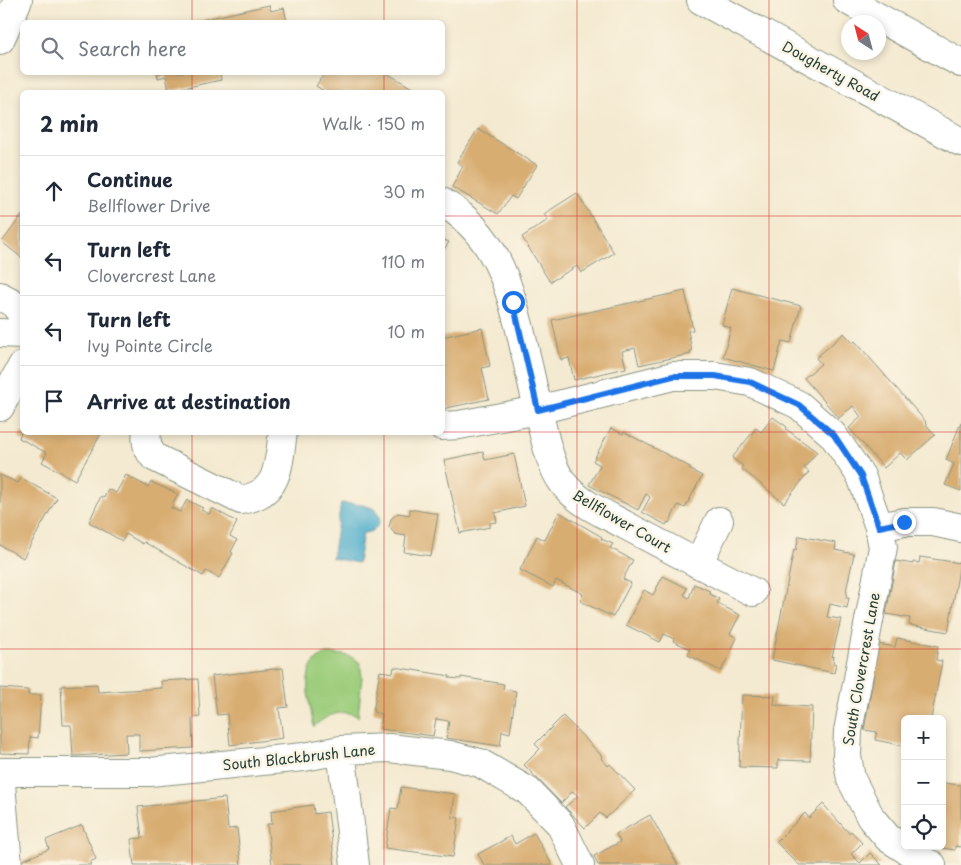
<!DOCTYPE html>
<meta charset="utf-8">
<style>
:root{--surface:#fff;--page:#f2f2f3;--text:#1f2937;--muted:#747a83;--line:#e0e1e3}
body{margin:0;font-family:"Playpen Sans",sans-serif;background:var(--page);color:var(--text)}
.controls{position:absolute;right:15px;bottom:15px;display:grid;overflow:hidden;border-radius:8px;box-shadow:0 2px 8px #0003}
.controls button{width:45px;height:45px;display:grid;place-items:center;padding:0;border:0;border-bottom:1px solid var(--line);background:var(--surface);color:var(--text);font:25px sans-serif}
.compass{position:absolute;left:841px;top:15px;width:45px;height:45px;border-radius:50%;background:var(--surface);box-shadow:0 2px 8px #0003;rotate:324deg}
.stop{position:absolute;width:15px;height:15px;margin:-11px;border:4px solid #1a73e8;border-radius:50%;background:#fff}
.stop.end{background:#1a73e8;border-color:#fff;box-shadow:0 1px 5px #0008}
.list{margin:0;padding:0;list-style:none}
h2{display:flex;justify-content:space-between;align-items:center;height:65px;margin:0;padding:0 20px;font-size:21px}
h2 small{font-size:16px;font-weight:400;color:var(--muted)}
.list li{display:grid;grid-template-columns:32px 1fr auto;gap:15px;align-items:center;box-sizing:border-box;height:70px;padding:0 20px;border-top:1px solid var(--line)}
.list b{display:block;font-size:19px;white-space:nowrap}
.list p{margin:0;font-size:16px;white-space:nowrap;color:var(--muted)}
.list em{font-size:16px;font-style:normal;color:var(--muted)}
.icon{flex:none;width:28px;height:28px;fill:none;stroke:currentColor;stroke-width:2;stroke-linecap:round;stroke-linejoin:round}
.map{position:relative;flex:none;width:961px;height:865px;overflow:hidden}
.search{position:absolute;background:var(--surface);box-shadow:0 2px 8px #0003;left:20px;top:20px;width:425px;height:55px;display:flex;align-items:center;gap:12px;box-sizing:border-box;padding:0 18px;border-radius:8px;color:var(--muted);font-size:19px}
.panel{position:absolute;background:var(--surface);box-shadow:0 2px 8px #0003;left:20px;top:90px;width:425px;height:345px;border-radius:8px}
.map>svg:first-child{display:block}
.green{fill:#9ece7d;stroke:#5e8658}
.water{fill:#4eadcc;stroke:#367580}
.building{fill:#d8ad72}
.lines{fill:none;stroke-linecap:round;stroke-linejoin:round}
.minor-casing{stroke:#8a9482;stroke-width:30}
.major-casing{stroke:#8a9482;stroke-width:30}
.minor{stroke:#fff;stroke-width:28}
.major{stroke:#fff;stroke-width:28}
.route{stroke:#1a73e8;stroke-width:6}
.grid{fill:none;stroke:#d62828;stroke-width:1;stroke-opacity:0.55}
.labels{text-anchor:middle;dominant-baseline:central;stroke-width:5;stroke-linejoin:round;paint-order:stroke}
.street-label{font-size:14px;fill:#1f3d34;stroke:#fcf5e5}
</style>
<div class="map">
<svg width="961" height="865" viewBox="0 0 961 865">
<rect width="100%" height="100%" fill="#fcf5e5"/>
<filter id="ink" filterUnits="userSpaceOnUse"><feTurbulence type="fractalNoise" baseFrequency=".02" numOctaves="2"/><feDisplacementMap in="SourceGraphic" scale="10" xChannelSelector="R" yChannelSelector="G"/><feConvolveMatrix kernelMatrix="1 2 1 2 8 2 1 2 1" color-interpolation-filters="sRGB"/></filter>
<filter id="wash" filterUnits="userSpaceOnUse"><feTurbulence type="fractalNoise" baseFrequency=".0096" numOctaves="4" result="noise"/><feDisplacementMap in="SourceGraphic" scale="20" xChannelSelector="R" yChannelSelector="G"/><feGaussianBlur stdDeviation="1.12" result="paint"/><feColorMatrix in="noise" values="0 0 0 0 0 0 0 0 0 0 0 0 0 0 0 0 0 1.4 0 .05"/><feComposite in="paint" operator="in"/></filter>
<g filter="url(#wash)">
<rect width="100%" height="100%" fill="#f4ead1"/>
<path class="green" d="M 327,654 C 339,654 351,654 360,663 L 362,677 L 358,717 C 344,707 324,716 314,727 C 310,703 297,664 327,654 Z"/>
<path class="water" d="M 341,503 C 351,504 366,504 374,509 C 387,519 376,533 363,533 L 358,563 L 332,558 Z"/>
<g id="blocks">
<path class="building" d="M 269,5 L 271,11 L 284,8 L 287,22 L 192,22 Z
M 157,72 L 220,72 L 221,80 L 169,91 L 166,76 L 158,78 Z
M 325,72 L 385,72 L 419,92 L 323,92 L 324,91 L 316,86 Z
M 478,129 L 537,165 L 516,199 L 511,196 L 498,214 L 452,187 L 463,166 L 457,162 Z
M 577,193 L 614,253 L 581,273 L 577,266 L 550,282 L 522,237 L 548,220 L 544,214 Z
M 22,215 L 22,258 L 2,242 Z
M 442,239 L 449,242 L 442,253 Z
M 732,288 L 801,306 L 791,343 L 782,341 L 774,371 L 723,357 L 731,328 L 722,325 Z
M 685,291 L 693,330 L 688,331 L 692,351 L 690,351 L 691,354 L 639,365 L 635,348 L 622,351 L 626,368 L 574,380 L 569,358 L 561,360 L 552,320 Z
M 482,328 L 490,366 L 482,368 L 489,399 L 442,409 L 442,337 Z
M 844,333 L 853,343 L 855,341 L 926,422 L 925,423 L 935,435 L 907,460 L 900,453 L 884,468 L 849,428 L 861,417 L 853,406 L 839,418 L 804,378 L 821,364 L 816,358 Z
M 773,417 L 787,427 L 786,429 L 817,452 L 804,468 L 809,472 L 784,503 L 741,468 L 743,466 L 732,458 L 756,428 L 761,432 Z
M 961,422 L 961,491 L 945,485 L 954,464 L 946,460 Z
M 611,428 L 623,434 L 624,432 L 690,467 L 689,469 L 702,476 L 685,508 L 678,505 L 669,523 L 668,522 L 666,525 L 642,512 L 650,497 L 646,494 L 638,510 L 589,485 L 600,465 L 593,461 Z
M 21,432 L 102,432 L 75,480 L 42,462 L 47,453 L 19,438 Z
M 483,452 L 485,460 L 514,454 L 525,506 L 495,513 L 497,522 L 490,523 L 490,527 L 460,533 L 444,460 Z
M 0,475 L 18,483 L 21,478 L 57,498 L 23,558 L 0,545 Z
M 126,475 L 148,487 L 151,482 L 178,494 L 171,508 L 180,512 L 187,500 L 203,508 L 201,510 L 209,514 L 212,508 L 237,522 L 230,536 L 237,540 L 231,552 L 233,553 L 219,578 L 206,571 L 203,576 L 144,542 L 143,544 L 126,534 L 122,541 L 89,522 L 101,496 L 104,498 L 108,489 L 116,493 Z
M 410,509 L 438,514 L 431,556 L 404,552 L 406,536 L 395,534 L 389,527 L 391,519 L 398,513 L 410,515 Z
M 559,512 L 602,537 L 601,539 L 613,544 L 610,548 L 633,560 L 623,579 L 631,583 L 613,617 L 580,601 L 583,594 L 556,580 L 553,587 L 520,570 L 537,536 L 545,540 Z
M 799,536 L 836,543 L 835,550 L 854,554 L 846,591 L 847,591 L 846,598 L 849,598 L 847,608 L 830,604 L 827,617 L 841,619 L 832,657 L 834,656 L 833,663 L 836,664 L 834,673 L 772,660 L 794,549 L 796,550 Z
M 920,557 L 960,563 L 948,632 L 909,625 L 910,618 L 886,614 L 896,561 L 913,564 L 913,562 L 919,563 Z
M 663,576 L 687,588 L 684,595 L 689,598 L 694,584 L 710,591 L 708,593 L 719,599 L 717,603 L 740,615 L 730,634 L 737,638 L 721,671 L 688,655 L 690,649 L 673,641 L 674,639 L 664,634 L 660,642 L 626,625 L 644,590 L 653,595 Z
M 897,638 L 938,646 L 936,660 L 942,661 L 931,719 L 905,719 L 905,746 L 875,740 L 877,732 L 864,730 L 874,674 L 873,673 L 878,644 L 895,647 Z
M 394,667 L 450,676 L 449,678 L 461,679 L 461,677 L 504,684 L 503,689 L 516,691 L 510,733 L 502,731 L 500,746 L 446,738 L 449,721 L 436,719 L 433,736 L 380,729 L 382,714 L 373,712 L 380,671 L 393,673 Z
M 283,668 L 288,707 L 279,708 L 283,738 L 230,745 L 227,714 L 217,715 L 212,676 Z
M 198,679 L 200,717 L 192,718 L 193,748 L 139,751 L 139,734 L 126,734 L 127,753 L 73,756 L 71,725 L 63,725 L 61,686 L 97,684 L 98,692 L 162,688 L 161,681 Z
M 0,688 L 28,690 L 28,695 L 41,695 L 38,738 L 30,737 L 29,754 L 0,753 Z
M 742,695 L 775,696 L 774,705 L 812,707 L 810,761 L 778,760 L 778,768 L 739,767 Z
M 563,716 L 602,756 L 601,758 L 608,766 L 610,764 L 635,790 L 606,818 L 600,813 L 585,828 L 565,807 L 578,796 L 573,791 L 561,803 L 524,765 L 540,749 L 535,744 Z
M 942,783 L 961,785 L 961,847 L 955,846 L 955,850 L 942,848 Z
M 401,787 L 455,794 L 452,817 L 459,818 L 453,857 L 385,848 L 391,808 L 398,809 Z
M 225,798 L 228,829 L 237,828 L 241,865 L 203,865 L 203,864 L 184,865 L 184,863 L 172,865 L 134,865 L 131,839 L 142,838 L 138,807 Z
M 823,804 L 849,833 L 851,831 L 862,843 L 851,854 L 860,863 L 870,853 L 882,865 L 799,865 L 776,842 L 805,813 L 809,818 Z
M 313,805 L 314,814 L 328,812 L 335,865 L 272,865 L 267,824 L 272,824 L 271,811 Z
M 650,815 L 678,865 L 598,865 L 594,856 L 620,842 L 616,834 Z
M 82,825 L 96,859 L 90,862 L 91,865 L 23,865 L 21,861 L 49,849 L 46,840 Z
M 534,833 L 552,865 L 484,865 L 478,854 L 511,836 L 515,844 Z"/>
</g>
</g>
<g filter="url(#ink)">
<use href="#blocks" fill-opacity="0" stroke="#8a9482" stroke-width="1"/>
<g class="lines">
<g class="minor-casing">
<path id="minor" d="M 0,40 L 18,0
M 442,202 C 494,233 509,282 522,338 C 529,368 535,397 542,427 C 547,447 553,474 568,489 C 583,505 607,515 625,525 C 668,548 710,570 753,592
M 0,296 L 13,303 L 22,314
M 0,333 L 22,334
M 0,407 L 22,366
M 442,426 L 459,425 L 538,410 L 673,376 L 715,376 L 750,382 L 799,405 L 833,435 L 861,476 L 879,527 L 883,547 L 848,731 L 847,756 L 851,779 L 871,818 L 888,838 L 927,863 L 932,865
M 147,432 C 145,442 148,450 154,457 L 241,500 C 280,494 278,465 283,432
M 879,527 L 904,522 L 933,522 L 961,528
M 698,564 L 719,521
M 341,750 L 355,865
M 0,772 L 150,772 L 304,757 L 341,750 L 389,748 L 450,755 L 480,763 L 528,791 L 560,824 L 580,865
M 0,772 L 8,865"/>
</g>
<g class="major-casing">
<path id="major" d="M 701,0 L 961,142
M 847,0 L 961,63"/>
</g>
<use href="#minor" class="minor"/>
<use href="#major" class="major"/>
</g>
</g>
<g class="lines" filter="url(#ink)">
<path class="route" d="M 513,302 L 538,410 L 673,376 L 715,376 L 750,382 L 799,405 L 834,435 L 861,476 L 879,527 L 904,522"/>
</g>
<path class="grid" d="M 192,0 L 192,22M 384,0 L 384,22M 577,0 L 577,865M 769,0 L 769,865M 192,72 L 192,92M 384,72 L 384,92M 0,216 L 22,216M 442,216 L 961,216M 0,432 L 22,432M 22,432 L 442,432M 192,432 L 192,865M 384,432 L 384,865M 442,432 L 961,432M 0,649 L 961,649"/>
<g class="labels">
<g class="street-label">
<text transform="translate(831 71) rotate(29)">Dougherty Road</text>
<text transform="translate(622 521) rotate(30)">Bellflower Court</text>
<text transform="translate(861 669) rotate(-80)">South Clovercrest Lane</text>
<text transform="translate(299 757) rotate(-6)">South Blackbrush Lane</text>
</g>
</g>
</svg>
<div class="controls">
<button>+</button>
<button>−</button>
<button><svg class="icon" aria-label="locate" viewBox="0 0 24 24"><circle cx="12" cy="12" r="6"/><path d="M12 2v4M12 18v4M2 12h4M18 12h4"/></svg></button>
</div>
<svg class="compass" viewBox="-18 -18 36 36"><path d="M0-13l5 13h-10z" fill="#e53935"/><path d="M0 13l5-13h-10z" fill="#747a83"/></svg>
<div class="stop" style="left:513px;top:302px"></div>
<div class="stop end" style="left:904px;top:522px"></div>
<div class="search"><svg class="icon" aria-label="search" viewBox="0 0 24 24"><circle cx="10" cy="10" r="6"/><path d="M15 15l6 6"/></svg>Search here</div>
<section class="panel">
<h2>2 min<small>Walk · 150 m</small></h2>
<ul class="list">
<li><svg class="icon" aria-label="ahead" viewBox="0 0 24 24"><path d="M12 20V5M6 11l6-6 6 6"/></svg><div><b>Continue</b><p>Bellflower Drive</p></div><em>30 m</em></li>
<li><svg class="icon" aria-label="left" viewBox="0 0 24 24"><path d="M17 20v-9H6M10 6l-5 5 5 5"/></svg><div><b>Turn left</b><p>Clovercrest Lane</p></div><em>110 m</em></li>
<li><svg class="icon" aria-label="left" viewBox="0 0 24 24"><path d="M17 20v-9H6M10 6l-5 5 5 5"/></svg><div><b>Turn left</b><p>Ivy Pointe Circle</p></div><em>10 m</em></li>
<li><svg class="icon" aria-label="arrive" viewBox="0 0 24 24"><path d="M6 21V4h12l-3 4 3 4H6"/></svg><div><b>Arrive at destination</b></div></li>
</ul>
</section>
</div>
